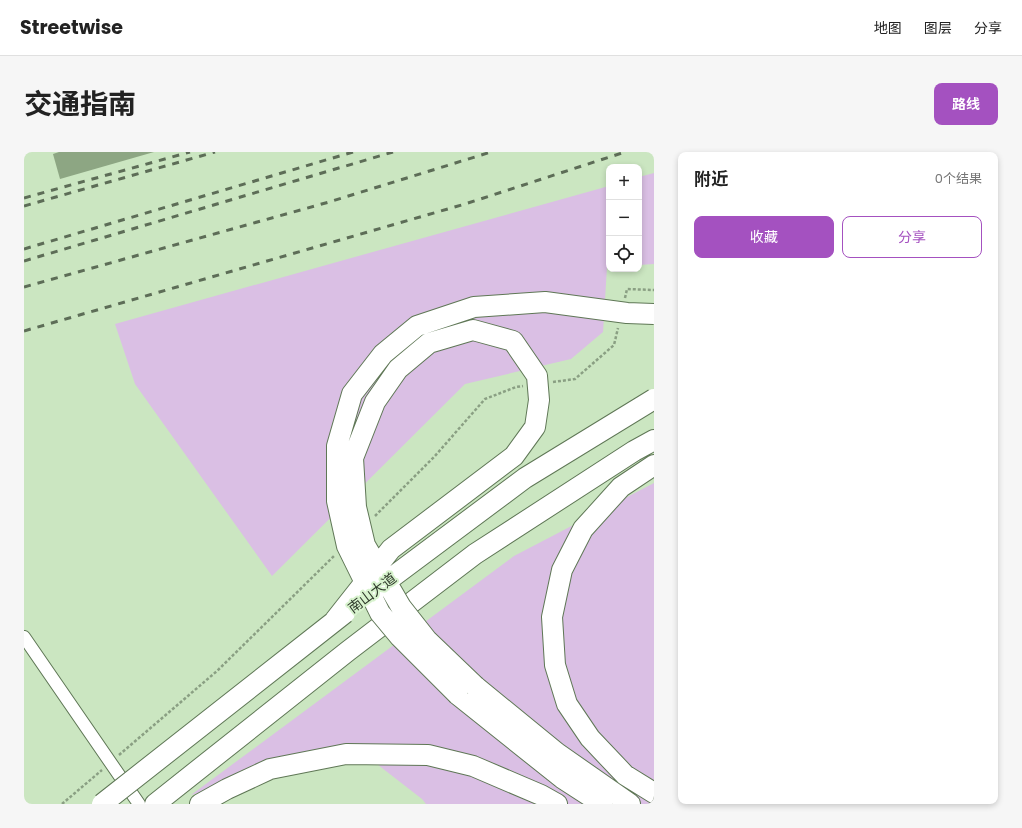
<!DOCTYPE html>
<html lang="zh">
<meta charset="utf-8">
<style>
:root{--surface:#fff;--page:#f6f6f6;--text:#222;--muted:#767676;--line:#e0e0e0;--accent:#a451c0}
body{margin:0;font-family:Poppins,"Noto Sans SC",sans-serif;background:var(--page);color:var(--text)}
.controls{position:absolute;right:12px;top:12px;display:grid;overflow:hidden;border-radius:8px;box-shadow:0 2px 6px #0003}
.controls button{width:36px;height:36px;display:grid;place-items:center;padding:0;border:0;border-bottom:1px solid var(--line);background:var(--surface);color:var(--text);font:20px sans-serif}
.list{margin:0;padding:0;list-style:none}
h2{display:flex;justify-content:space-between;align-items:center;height:52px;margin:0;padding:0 16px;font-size:17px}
h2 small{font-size:13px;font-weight:400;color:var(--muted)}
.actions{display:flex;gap:8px;padding:12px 16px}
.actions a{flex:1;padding:9px 0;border:1px solid var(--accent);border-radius:8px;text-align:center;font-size:14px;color:var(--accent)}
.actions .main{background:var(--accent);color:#fff}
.icon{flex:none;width:22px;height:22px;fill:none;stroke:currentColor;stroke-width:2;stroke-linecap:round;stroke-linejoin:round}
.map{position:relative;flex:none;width:630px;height:652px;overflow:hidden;border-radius:8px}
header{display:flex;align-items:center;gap:24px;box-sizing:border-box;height:56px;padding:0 20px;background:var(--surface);border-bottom:1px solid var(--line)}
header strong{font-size:19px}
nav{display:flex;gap:22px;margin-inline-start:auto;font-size:14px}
.intro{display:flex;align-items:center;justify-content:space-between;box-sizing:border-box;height:96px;padding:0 24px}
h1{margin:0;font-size:28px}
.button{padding:10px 18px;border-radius:8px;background:var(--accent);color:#fff;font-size:14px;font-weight:700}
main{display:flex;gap:24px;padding:0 24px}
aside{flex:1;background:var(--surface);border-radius:8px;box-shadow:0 2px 6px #0003}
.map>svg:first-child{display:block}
.green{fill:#dabfe4}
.building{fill:#8da683}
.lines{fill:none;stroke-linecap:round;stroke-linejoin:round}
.minor-casing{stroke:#5f7756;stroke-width:14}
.trunk-casing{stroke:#5f7756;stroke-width:22}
.path{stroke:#8a9f83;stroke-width:2.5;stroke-dasharray:3 2;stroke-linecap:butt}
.minor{stroke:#fff;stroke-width:12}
.trunk{stroke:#fff;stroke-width:20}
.rail{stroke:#5d6d57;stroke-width:3;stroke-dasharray:7 7;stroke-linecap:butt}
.trunk-bridge-casing{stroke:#5f7756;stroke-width:22;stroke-linecap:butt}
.trunk-bridge{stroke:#fff;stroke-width:20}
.labels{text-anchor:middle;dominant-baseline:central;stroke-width:4;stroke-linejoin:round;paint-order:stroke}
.street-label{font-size:14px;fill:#2e392a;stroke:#d8f3ce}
</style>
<header>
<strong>Streetwise</strong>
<nav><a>地图</a><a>图层</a><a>分享</a></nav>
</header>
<div class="intro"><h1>交通指南</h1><a class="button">路线</a></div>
<main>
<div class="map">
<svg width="630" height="652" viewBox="0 0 630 652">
<rect width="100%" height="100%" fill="#cbe6c1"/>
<path class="green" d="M 630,21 L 630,112 L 615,113 L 615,25 Z
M 585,34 L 585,115 L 583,115 L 579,180 L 547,207 L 441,232 L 248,424 L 111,232 L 91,172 Z
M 630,331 L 630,652 L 402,652 L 398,647 L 331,595 L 167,643 L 490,404 Z"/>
<path class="building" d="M 35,0 L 130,0 L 36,27 L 29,2 Z"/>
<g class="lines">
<g class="minor-casing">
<path id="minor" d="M 0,485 L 115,652"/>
</g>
<g class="trunk-casing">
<path id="trunk" d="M 630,313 L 597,335 L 559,377 L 538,418 L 528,465 L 531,513 L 543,552 L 566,586 L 601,623 L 630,641
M 451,534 L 533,601 L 606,652
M 434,543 L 538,626 L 578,652
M 131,652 L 324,499 L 451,402 L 610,299 L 630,288
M 176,652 L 203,637 L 246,617 L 322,602 L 404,603 L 449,614 L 517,643 L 533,652"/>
</g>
<path class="path" d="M 601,146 L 603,137 L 630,138
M 529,230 L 551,227 L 590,193 L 594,176
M 351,364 L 410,305 L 461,247 L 492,235 L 499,234
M 95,603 L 193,519 L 310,404
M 38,652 L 78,618"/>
<use href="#minor" class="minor"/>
<use href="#trunk" class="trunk"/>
<path class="rail" d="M 0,46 L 166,0
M 0,54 L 191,0
M 0,97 L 329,0
M 0,109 L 369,0
M 0,135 L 305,50 L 467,0
M 0,179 L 441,52 L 601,0"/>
<g class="trunk-bridge-casing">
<path id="trunk-bridge" d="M 351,438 L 501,326 L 630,247
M 311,468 L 367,397 L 490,304 L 511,275 L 515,248 L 513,224 L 489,189 L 449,178 L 405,191 L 374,217 L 351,250 L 329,306 L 332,355 L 341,393 L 377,455 L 403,488 L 451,534
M 434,543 L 376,485 L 356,461 L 323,394 L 313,349 L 313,294 L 328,242 L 359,202 L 393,174 L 450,155 L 521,150 L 603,161 L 630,162
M 78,652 L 321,461"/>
</g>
<use href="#trunk-bridge" class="trunk-bridge"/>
</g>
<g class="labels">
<g class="street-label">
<text transform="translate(348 441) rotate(-37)">南山大道</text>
</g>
</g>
</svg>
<div class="controls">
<button>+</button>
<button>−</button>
<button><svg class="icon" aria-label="locate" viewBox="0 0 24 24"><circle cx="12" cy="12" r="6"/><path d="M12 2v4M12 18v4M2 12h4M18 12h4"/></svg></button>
</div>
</div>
<aside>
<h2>附近<small>0个结果</small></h2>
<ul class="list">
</ul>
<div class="actions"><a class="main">收藏</a><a>分享</a></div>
</aside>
</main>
